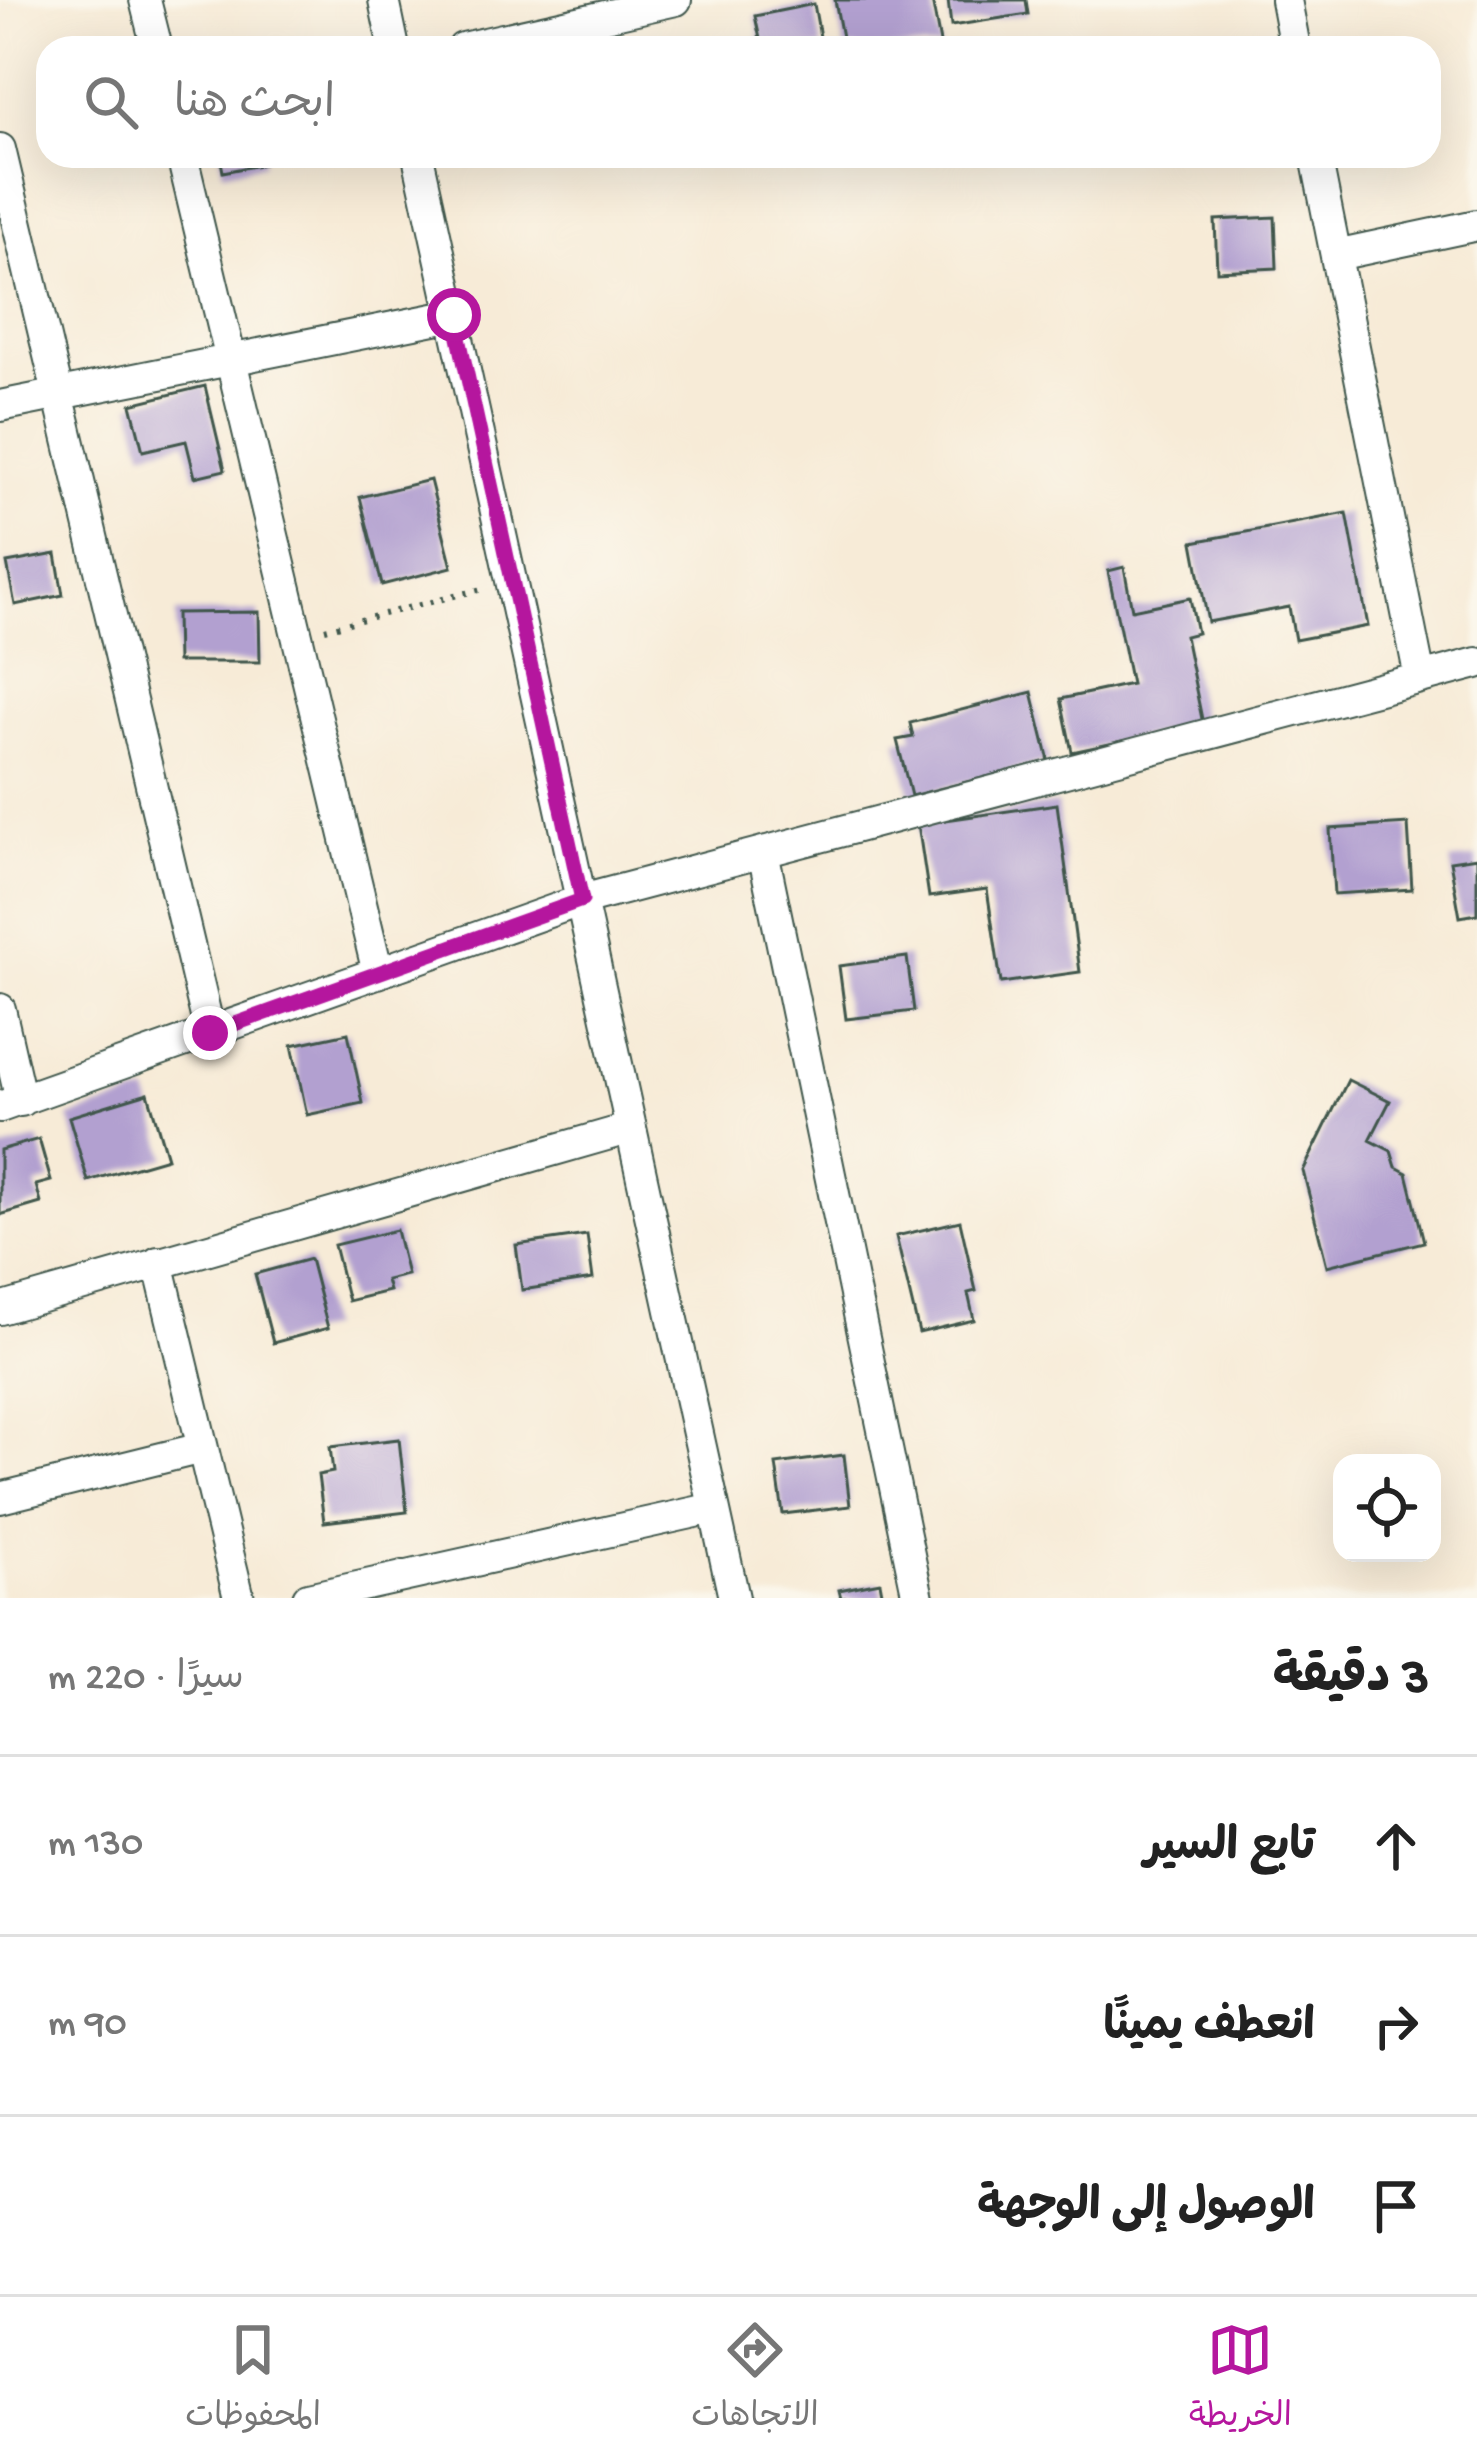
<!DOCTYPE html>
<html lang="ar">
<meta charset="utf-8">
<style>
:root{--surface:#fff;--page:#f2f2f2;--text:#222;--muted:#767676;--line:#e0e0e0;--accent:#b5179e}
body{margin:0;font-family:"Gochi Hand","Playpen Sans Arabic",sans-serif;background:var(--page);color:var(--text);direction:rtl}
.controls{position:absolute;right:36px;bottom:36px;display:grid;overflow:hidden;border-radius:24px;box-shadow:0 12px 48px #0002}
.controls button{width:108px;height:108px;display:grid;place-items:center;padding:0;border:0;border-bottom:3px solid var(--line);background:var(--surface);color:var(--text);font:60px sans-serif}
.stop{position:absolute;width:36px;height:36px;margin:-27px;border:9px solid #b5179e;border-radius:50%;background:#fff}
.stop.end{background:#b5179e;border-color:#fff;box-shadow:0 3px 12px #0008}
.list{margin:0;padding:0;list-style:none}
h2{display:flex;justify-content:space-between;align-items:center;height:156px;margin:0;padding:0 48px;font-size:51px}
h2 small{font-size:39px;font-weight:400;color:var(--muted)}
.list li{display:grid;grid-template-columns:78px 1fr auto;gap:36px;align-items:center;box-sizing:border-box;height:180px;padding:0 48px;border-top:3px solid var(--line)}
.list b{display:block;font-size:45px;white-space:nowrap}
.list em{font-size:39px;font-style:normal;color:var(--muted)}
.icon{flex:none;width:66px;height:66px;fill:none;stroke:currentColor;stroke-width:2;stroke-linecap:round;stroke-linejoin:round}
.map{position:relative;flex:none;width:1477px;height:1598px;overflow:hidden;direction:ltr}
.search{position:absolute;background:var(--surface);box-shadow:0 12px 48px #0002;left:36px;right:36px;top:36px;height:132px;display:flex;align-items:center;gap:30px;box-sizing:border-box;padding:0 42px;border-radius:36px;color:var(--muted);font-size:45px}
.sheet{height:696px;background:var(--surface)}
nav{display:flex;justify-content:space-around;align-items:center;box-sizing:border-box;height:168px;border-top:3px solid var(--line);background:var(--surface);font-size:33px;color:var(--muted)}
nav a{display:grid;justify-items:center;gap:6px}
nav .on{color:var(--accent)}
.map>svg:first-child{display:block}
.building{fill:#b2a0d0}
.lines{fill:none;stroke-linecap:round;stroke-linejoin:round}
.minor-casing{stroke:#3f574c;stroke-width:34}
.path{stroke:#3f574c;stroke-width:6;stroke-dasharray:3 9;stroke-linecap:butt}
.minor{stroke:#fff;stroke-width:30}
.route{stroke:#b5179e;stroke-width:15}
</style>
<div class="map">
<svg width="1477" height="1598" viewBox="0 0 1477 1598">
<rect width="100%" height="100%" fill="#fbf7ec"/>
<filter id="ink" filterUnits="userSpaceOnUse"><feTurbulence type="fractalNoise" baseFrequency=".00833" numOctaves="2"/><feDisplacementMap in="SourceGraphic" scale="24" xChannelSelector="R" yChannelSelector="G"/><feConvolveMatrix kernelMatrix="1 2 1 2 8 2 1 2 1" color-interpolation-filters="sRGB"/></filter>
<filter id="wash" filterUnits="userSpaceOnUse"><feTurbulence type="fractalNoise" baseFrequency=".004" numOctaves="4" result="noise"/><feDisplacementMap in="SourceGraphic" scale="48" xChannelSelector="R" yChannelSelector="G"/><feGaussianBlur stdDeviation="2.7" result="paint"/><feColorMatrix in="noise" values="0 0 0 0 0 0 0 0 0 0 0 0 0 0 0 0 0 1.4 0 .05"/><feComposite in="paint" operator="in"/></filter>
<g filter="url(#wash)">
<rect width="100%" height="100%" fill="#f7ebd7"/>
<g id="blocks">
<path class="building" d="M 835,0 L 932,0 L 941,48 L 844,48 Z
M 948,0 L 1026,0 L 1028,14 L 951,26 Z
M 814,4 L 822,48 L 753,48 L 751,40 L 760,39 L 755,16 Z
M 220,156 L 262,156 L 264,164 L 223,172 Z
M 1275,217 L 1277,268 L 1217,271 L 1215,220 Z
M 205,386 L 225,470 L 195,477 L 186,441 L 143,451 L 131,404 Z
M 430,480 L 452,567 L 382,585 L 360,497 Z
M 1347,513 L 1368,626 L 1295,640 L 1289,607 L 1208,622 L 1193,542 Z
M 56,554 L 63,595 L 15,605 L 7,563 Z
M 1124,567 L 1132,610 L 1190,598 L 1197,633 L 1185,636 L 1203,724 L 1072,752 L 1061,699 L 1131,684 L 1108,571 Z
M 259,612 L 260,662 L 177,662 L 176,613 Z
M 1032,692 L 1049,761 L 911,796 L 897,740 L 913,737 L 910,723 Z
M 1057,804 L 1080,972 L 1001,983 L 987,889 L 929,897 L 918,824 Z
M 1408,824 L 1412,889 L 1334,894 L 1330,829 Z
M 1477,857 L 1477,914 L 1460,917 L 1450,861 Z
M 907,957 L 914,1011 L 846,1019 L 839,966 Z
M 348,1033 L 363,1103 L 307,1115 L 292,1045 Z
M 1348,1080 L 1390,1101 L 1370,1140 L 1391,1151 L 1396,1167 L 1407,1173 L 1424,1242 L 1327,1266 L 1303,1171 Z
M 148,1093 L 167,1158 L 88,1181 L 69,1117 Z
M 39,1139 L 51,1181 L 36,1185 L 41,1203 L 0,1215 L 0,1150 Z
M 960,1221 L 976,1291 L 968,1293 L 974,1320 L 919,1333 L 896,1236 Z
M 396,1230 L 407,1275 L 386,1280 L 389,1291 L 348,1301 L 334,1245 Z
M 587,1235 L 593,1279 L 522,1290 L 516,1245 Z
M 310,1259 L 328,1328 L 273,1343 L 255,1274 Z
M 399,1439 L 407,1512 L 324,1522 L 318,1475 L 333,1472 L 330,1447 Z
M 844,1455 L 850,1506 L 783,1514 L 776,1464 Z
M 880,1582 L 883,1598 L 841,1598 L 839,1590 Z"/>
</g>
</g>
<g filter="url(#ink)">
<use href="#blocks" fill-opacity="0" stroke="#3f574c" stroke-width="3"/>
<g class="lines">
<g class="minor-casing">
<path id="minor" d="M 145,0 L 157,48
M 384,0 L 394,48
M 1286,0 L 1295,48
M 463,48 L 676,0
M 0,149 L 210,1033
M 182,156 L 378,973
M 418,156 L 734,1598
M 1316,156 L 1420,678
M 1336,255 L 1477,225
M 0,406 L 454,315
M 763,852 L 918,1598
M 0,1009 L 21,1101
M 0,1107 L 582,900 L 1477,663
M 158,1262 L 239,1598
M 0,1309 L 631,1128
M 0,1498 L 202,1448
M 308,1598 L 714,1508"/>
</g>
<path class="path" d="M 325,629 L 486,588"/>
<use href="#minor" class="minor"/>
</g>
</g>
<g class="lines" filter="url(#ink)">
<path class="route" d="M 210,1033 L 582,900 L 454,315"/>
</g>
</svg>
<div class="controls">
<button><svg class="icon" aria-label="locate" viewBox="0 0 24 24"><circle cx="12" cy="12" r="6"/><path d="M12 2v4M12 18v4M2 12h4M18 12h4"/></svg></button>
</div>
<div class="stop" style="left:454px;top:315px"></div>
<div class="stop end" style="left:210px;top:1033px"></div>
<div class="search"><svg class="icon" aria-label="search" viewBox="0 0 24 24"><circle cx="10" cy="10" r="6"/><path d="M15 15l6 6"/></svg>ابحث هنا</div>
</div>
<section class="sheet">
<h2>3 دقيقة<small>سيرًا · 220 m</small></h2>
<ul class="list">
<li><svg class="icon" aria-label="ahead" viewBox="0 0 24 24"><path d="M12 20V5M6 11l6-6 6 6"/></svg><div><b>تابع السير</b></div><em>130 m</em></li>
<li><svg class="icon" aria-label="right" viewBox="0 0 24 24"><path d="M7 20v-9h11M14 6l5 5-5 5"/></svg><div><b>انعطف يمينًا</b></div><em>90 m</em></li>
<li><svg class="icon" aria-label="arrive" viewBox="0 0 24 24"><path d="M6 21V4h12l-3 4 3 4H6"/></svg><div><b>الوصول إلى الوجهة</b></div></li>
</ul>
</section>
<nav>
<a class="on"><svg class="icon" aria-label="map" viewBox="0 0 24 24"><path d="M3 6l6-2 6 2 6-2v14l-6 2-6-2-6 2zM9 4v14M15 6v14"/></svg>الخريطة</a>
<a><svg class="icon" aria-label="directions" viewBox="0 0 24 24"><path d="M12 3l9 9-9 9-9-9zM9 14v-3h6M13 9l2 2-2 2"/></svg>الاتجاهات</a>
<a><svg class="icon" aria-label="saved" viewBox="0 0 24 24"><path d="M7 4h10v16l-5-4-5 4z"/></svg>المحفوظات</a>
</nav>
